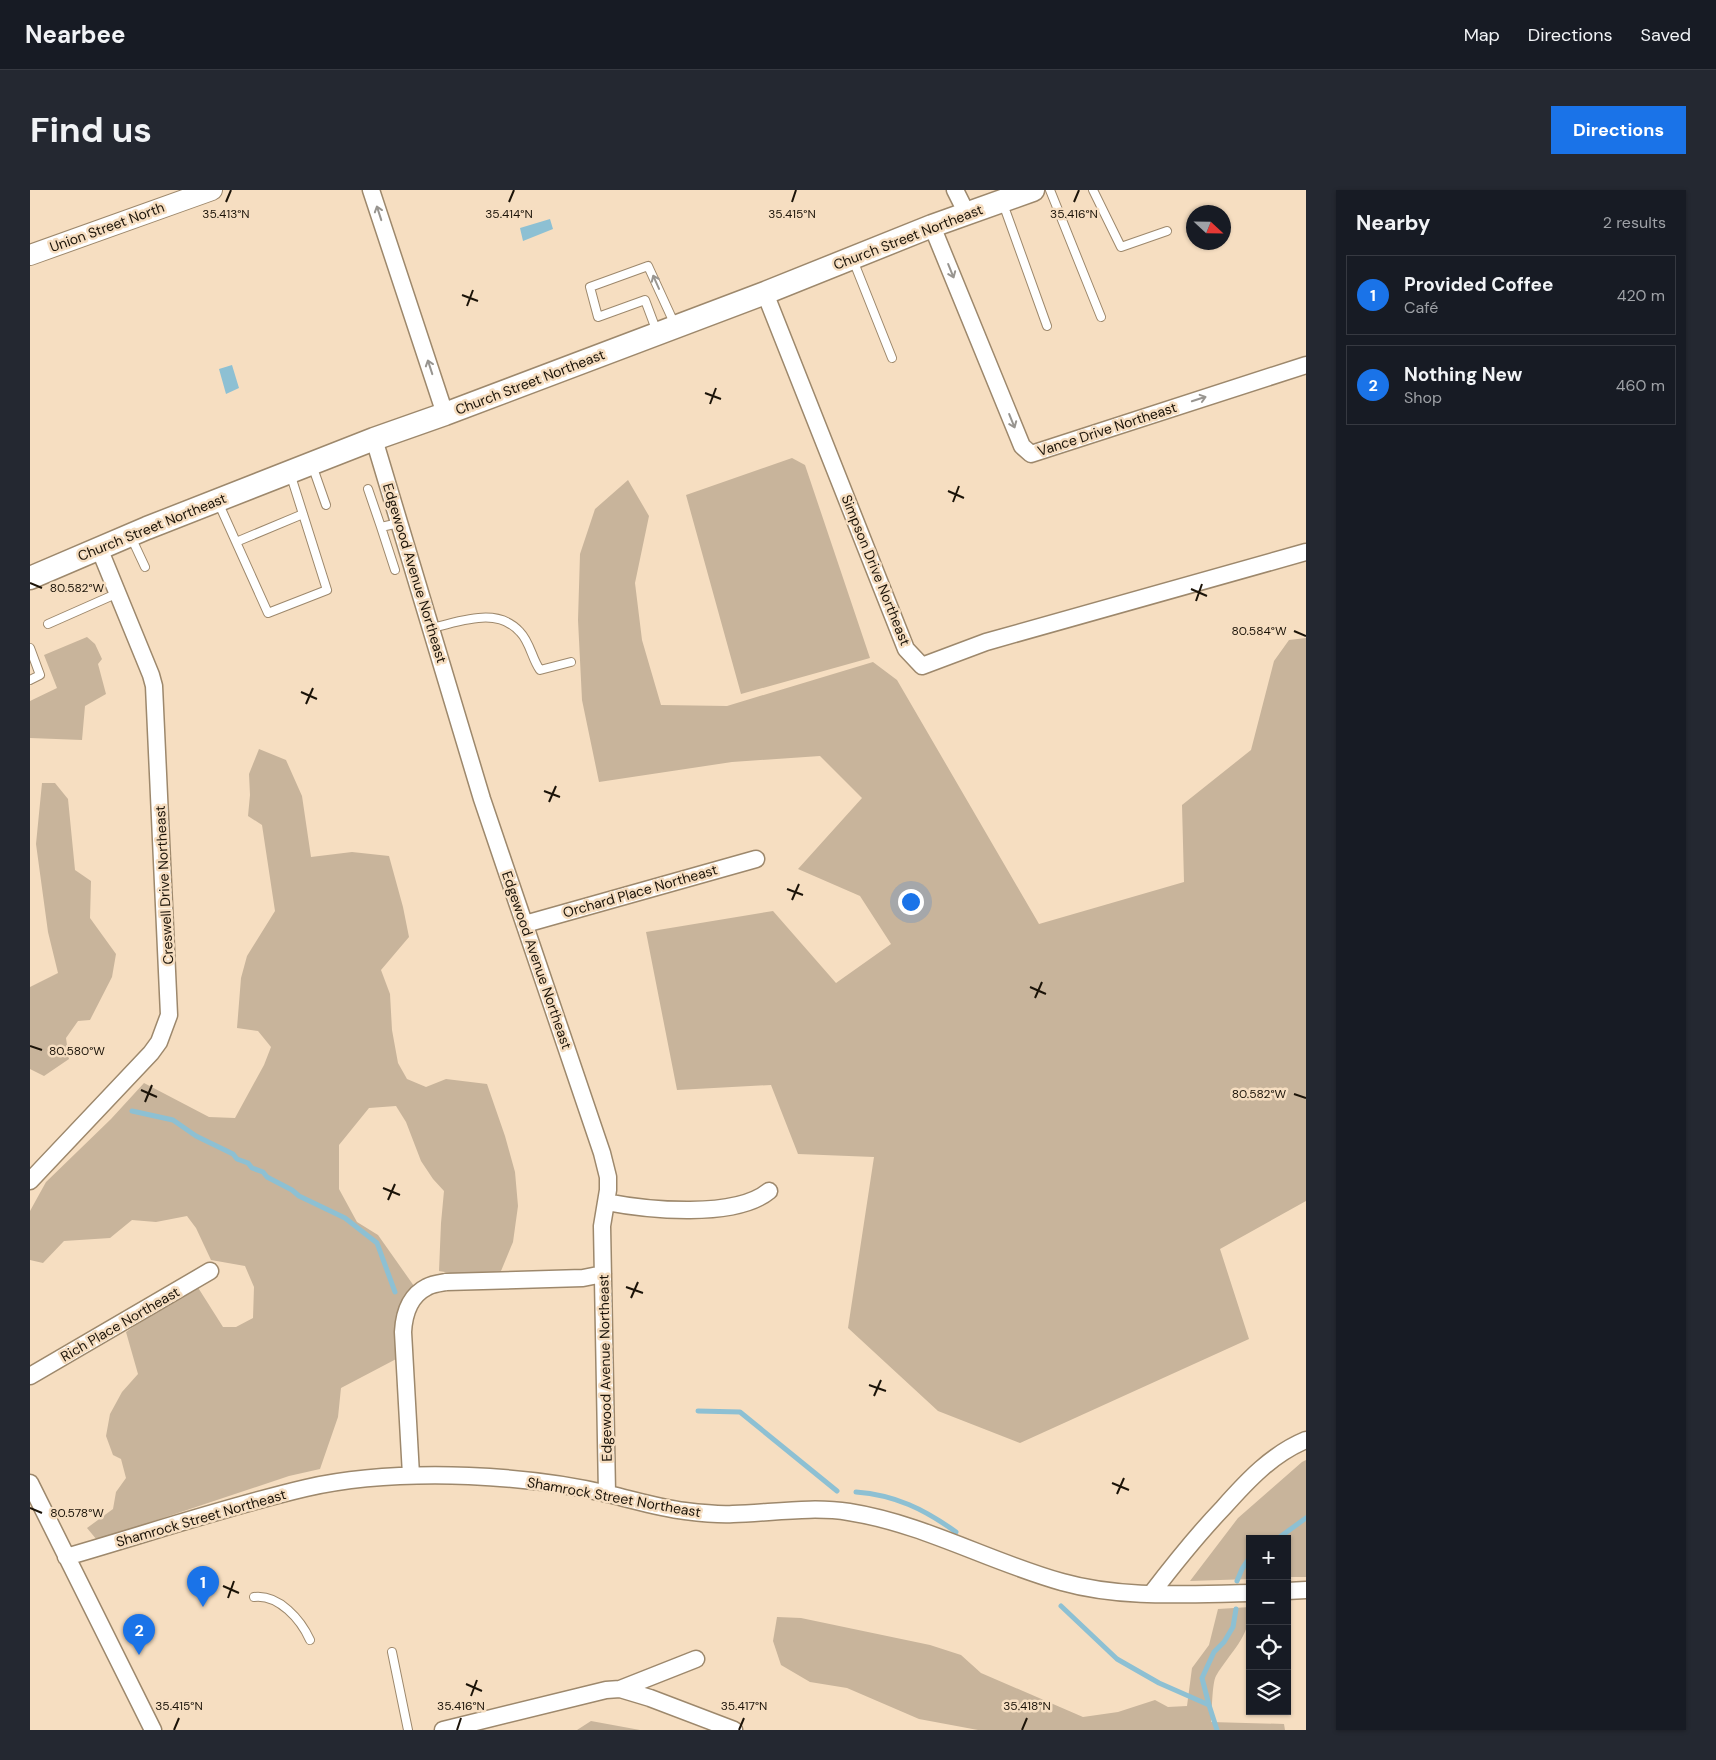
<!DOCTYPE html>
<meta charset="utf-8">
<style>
:root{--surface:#171b24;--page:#242831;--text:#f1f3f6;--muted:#9ea1a6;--line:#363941;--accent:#1a73e8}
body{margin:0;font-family:"DM Sans",sans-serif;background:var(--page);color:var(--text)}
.controls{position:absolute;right:15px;bottom:15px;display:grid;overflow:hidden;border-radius:0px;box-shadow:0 1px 4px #0004}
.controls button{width:45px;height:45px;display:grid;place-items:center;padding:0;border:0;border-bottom:1px solid var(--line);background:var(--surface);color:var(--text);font:25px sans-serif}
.compass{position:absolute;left:1156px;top:15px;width:45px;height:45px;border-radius:50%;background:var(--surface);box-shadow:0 1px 4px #0004;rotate:112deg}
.you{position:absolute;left:880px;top:711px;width:18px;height:18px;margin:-12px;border:4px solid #fff;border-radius:50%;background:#1a73e8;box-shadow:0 0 0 8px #1a73e833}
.badge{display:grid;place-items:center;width:32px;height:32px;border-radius:50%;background:var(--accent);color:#fff;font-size:16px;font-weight:700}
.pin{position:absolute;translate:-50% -41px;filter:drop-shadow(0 1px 2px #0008)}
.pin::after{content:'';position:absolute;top:26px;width:18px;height:15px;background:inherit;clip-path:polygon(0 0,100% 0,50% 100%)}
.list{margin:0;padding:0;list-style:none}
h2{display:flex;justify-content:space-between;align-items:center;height:65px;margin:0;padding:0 20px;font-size:21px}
h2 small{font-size:16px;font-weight:400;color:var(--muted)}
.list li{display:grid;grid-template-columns:32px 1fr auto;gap:15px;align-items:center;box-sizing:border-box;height:80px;margin:0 10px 10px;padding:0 10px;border:1px solid var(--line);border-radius:0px}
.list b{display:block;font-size:19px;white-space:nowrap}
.list p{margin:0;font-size:16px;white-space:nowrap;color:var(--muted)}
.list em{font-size:16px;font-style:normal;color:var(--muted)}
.icon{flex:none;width:28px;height:28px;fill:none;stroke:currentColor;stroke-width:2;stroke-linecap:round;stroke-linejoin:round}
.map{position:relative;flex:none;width:1276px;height:1540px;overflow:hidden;border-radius:0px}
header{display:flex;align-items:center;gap:30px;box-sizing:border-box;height:70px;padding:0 25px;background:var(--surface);border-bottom:1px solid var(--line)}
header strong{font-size:24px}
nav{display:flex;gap:28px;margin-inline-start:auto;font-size:18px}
.intro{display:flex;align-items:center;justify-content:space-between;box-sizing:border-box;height:120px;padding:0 30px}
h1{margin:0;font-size:35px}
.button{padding:12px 22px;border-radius:0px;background:var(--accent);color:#fff;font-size:18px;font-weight:700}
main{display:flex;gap:30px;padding:0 30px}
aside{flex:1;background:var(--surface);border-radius:0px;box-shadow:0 1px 4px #0004}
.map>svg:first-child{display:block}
.green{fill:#c8b49b}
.water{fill:#8dc0d3}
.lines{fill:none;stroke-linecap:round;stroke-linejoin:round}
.stream{stroke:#8dc0d3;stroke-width:5}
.service-casing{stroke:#9d886c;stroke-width:10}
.minor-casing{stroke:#9d886c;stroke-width:19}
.tertiary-casing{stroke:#9d886c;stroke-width:22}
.secondary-casing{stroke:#9d886c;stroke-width:25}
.service{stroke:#fff;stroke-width:8}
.minor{stroke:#fff;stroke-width:16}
.tertiary{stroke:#fff;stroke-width:20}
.secondary{stroke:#fff;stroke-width:22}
.oneway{stroke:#989590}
.ticks{fill:none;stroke:#1b1308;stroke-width:2}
.labels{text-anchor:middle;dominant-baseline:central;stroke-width:5;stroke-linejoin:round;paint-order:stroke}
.street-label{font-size:14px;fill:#1b1308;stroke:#f6dec1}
.ticks-label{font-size:12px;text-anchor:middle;fill:#1b1308;stroke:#f6dec1;stroke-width:5;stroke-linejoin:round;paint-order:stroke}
</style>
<header>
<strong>Nearbee</strong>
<nav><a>Map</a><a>Directions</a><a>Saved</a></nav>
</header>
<div class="intro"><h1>Find us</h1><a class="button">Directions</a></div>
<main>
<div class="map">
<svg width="1276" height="1540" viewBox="0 0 1276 1540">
<rect width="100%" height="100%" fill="#f6dec1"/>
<path class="green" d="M 762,268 L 775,275 L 840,468 L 711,504 L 656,305 Z
M 598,290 L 619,326 L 605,393 L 612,450 L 631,515 L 697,516 L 843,472 L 867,490 L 1009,734 L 1154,692 L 1152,615 L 1221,560 L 1244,471 L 1259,450 L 1276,448 L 1276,1011 L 1190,1059 L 1219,1149 L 990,1253 L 908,1221 L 818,1138 L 844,967 L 768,964 L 741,895 L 647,900 L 616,742 L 743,721 L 806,793 L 861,754 L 830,706 L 768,679 L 832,608 L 790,566 L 702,572 L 569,592 L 552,510 L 548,430 L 550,364 L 565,319 Z
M 57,447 L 65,454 L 72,469 L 68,474 L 76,504 L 55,516 L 52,550 L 0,548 L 0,511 L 27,498 L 14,465 Z
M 229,559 L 256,570 L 272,606 L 281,667 L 322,662 L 359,666 L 373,717 L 379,747 L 351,780 L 360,804 L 362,840 L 368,873 L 377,889 L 396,897 L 416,889 L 457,894 L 475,946 L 485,982 L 488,1016 L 483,1052 L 471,1081 L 438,1086 L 409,1081 L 411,1033 L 414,1001 L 403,989 L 391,971 L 376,932 L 366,916 L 339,918 L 309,955 L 309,999 L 327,1032 L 348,1045 L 384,1096 L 370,1167 L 311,1198 L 308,1227 L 290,1279 L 259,1286 L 67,1350 L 57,1338 L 83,1319 L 86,1302 L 96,1288 L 91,1269 L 83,1265 L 76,1246 L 80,1224 L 92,1202 L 108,1184 L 96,1142 L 149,1104 L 167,1096 L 193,1137 L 206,1137 L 223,1128 L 224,1097 L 215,1076 L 181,1070 L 166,1038 L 157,1026 L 126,1032 L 102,1030 L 80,1048 L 34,1051 L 13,1073 L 0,1070 L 0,1021 L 16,992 L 81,929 L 114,893 L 179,927 L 205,928 L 234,875 L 241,857 L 228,841 L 207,838 L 211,788 L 217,766 L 245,721 L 232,635 L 218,626 L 220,605 L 219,584 Z
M 12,593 L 25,593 L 38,609 L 45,680 L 61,691 L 60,728 L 86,764 L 82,787 L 60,830 L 48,831 L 36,848 L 39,869 L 14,886 L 0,879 L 0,797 L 28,783 L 18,742 L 6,654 Z
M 1276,1270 L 1276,1387 L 1257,1387 L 1257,1349 L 1220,1349 L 1220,1389 L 1160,1391 L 1208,1328 L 1272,1272 Z
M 1220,1417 C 1220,1448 1200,1462 1186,1486 C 1182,1493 1182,1522 1181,1532 L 1254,1534 L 1255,1540 L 948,1540 L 889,1529 L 817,1498 L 780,1492 L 751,1475 L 743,1451 L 747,1427 L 771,1428 L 900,1455 L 931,1465 L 951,1483 L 1053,1527 L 1088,1522 L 1125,1510 L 1138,1517 L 1157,1516 L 1162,1478 L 1179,1455 L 1188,1419 Z
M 561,1531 L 610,1540 L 547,1540 Z"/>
<path class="water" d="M 520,29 L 523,39 L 493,51 L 490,38 Z
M 202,175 L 209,198 L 196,204 L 189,179 Z"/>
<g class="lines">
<path class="stream" d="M 102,921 L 143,930 L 166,946 L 203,964 L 207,969 L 218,973 L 222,978 L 233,982 L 237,987 L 262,1000 L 269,1006 L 315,1028 L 347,1053 L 365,1102
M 668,1221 L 710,1222 L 807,1301
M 826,1302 C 865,1305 894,1319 926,1342
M 1247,1349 L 1276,1328
M 1207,1391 L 1212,1379 L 1220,1367
M 1031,1416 L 1087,1469 L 1129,1493 L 1179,1515 L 1187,1540
M 1179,1515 L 1172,1488 L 1184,1462 L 1194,1452 L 1203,1437 L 1206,1419"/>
<g class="service-casing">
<path id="service" d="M 1020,0 L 1071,127
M 1063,0 L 1091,57 L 1137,41
M 976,22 L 1017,136
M 823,70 L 862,168
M 627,142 L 615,110 L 568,127 L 560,97 L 618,76 L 645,135
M 282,275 L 296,315
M 338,299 L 351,337 L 369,333
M 188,312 L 238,423 L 297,400 L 260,283
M 351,337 L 365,380
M 101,347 L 115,377
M 206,352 L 273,324
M 18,434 L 88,403
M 401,438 C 430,432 467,416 490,442 C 500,452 502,469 510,480 L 541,472
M 0,458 L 10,485 L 0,490
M 224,1407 C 249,1404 271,1430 280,1450
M 362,1462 L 378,1540"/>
</g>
<g class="minor-casing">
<path id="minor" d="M 341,0 L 415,224
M 925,0 L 937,24
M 902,36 L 992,256 L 1001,264 L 1276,175
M 735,103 L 876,459 L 892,476 L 956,452 L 1276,362
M 344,249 L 452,609 L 572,963 L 578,987 L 578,1000 L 572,1036 L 577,1303
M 495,734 L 726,669
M 0,991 L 121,863 L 129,852 L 139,825 L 124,496 L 121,485 L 69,358
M 576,1012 C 617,1020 705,1029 739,1001
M 0,1186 L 180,1081
M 381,1285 L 373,1142 C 374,1124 379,1106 397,1097 C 402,1094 410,1093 416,1092 L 553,1088 L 573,1084
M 0,1293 L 123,1540
M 36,1367 C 116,1344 195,1317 276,1298 C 329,1286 385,1284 439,1286 C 485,1288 533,1293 578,1304 C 604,1310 629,1318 655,1321 C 671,1323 688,1325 703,1324 C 740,1323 782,1316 819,1322 C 894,1334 960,1372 1032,1392 C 1092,1409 1158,1404 1220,1403
M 1257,1401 L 1276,1400
M 1121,1404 C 1144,1374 1167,1345 1193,1318 C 1217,1291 1242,1264 1276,1250
M 590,1499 L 620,1508 L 704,1540
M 413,1540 L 576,1500 L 590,1499 L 666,1469"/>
</g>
<g class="tertiary-casing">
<path id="tertiary" d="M 0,65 L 182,0"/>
</g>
<g class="secondary-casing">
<path id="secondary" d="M 0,388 L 117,338 L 344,249 L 415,224 L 735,103 L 902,36 L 1003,0"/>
</g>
<use href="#service" class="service"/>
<use href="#minor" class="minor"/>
<use href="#tertiary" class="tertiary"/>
<use href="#secondary" class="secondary"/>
</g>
<defs><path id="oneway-shaft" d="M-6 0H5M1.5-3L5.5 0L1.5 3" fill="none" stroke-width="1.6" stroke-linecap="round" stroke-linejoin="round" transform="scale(1.25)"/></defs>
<g class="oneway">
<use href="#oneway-shaft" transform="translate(349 23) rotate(-108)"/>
<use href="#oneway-shaft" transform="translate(921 81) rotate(68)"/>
<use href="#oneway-shaft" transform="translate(626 92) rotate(-114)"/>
<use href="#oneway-shaft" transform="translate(400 177) rotate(-108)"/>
<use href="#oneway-shaft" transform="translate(1169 209) rotate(-18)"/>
<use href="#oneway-shaft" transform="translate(982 231) rotate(68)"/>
</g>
<path class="ticks" d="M 196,12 L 201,0M 479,12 L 484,0M 762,12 L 766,0M 1044,12 L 1049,0M 432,105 L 448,111M 437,116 L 443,100M 675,203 L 691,209M 680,214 L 686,198M 918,301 L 934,308M 923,312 L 929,296M 0,393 L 12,398M 1161,399 L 1177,406M 1166,411 L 1172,394M 1264,441 L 1276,446M 271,502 L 287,509M 276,514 L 283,498M 514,601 L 530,607M 519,612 L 526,596M 757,699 L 773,705M 762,710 L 769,694M 1000,797 L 1016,804M 1005,808 L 1012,792M 0,856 L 12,860M 111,900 L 127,907M 1264,904 L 1276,908M 115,912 L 122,895M 353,998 L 370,1005M 358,1010 L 365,994M 596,1097 L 613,1103M 601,1108 L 608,1092M 839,1195 L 856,1201M 844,1206 L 851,1190M 1082,1293 L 1099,1300M 1087,1304 L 1094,1288M 0,1318 L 12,1323M 193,1396 L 209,1403M 198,1408 L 204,1391M 436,1494 L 452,1501M 441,1506 L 447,1490M 144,1540 L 149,1528M 427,1540 L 431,1528M 709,1540 L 714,1528M 992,1540 L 997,1528"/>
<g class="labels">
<g class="street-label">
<text transform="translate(77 37) rotate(-20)">Union Street North</text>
<text transform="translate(878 47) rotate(-21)">Church Street Northeast</text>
<text transform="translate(500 192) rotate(-21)">Church Street Northeast</text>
<text transform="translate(1077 239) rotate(-18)">Vance Drive Northeast</text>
<text transform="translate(122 337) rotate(-22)">Church Street Northeast</text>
<text transform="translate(846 380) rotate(68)">Simpson Drive Northeast</text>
<text transform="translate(385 383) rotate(73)">Edgewood Avenue Northeast</text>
<text transform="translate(134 695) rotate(-93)">Creswell Drive Northeast</text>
<text transform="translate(610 701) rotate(-16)">Orchard Place Northeast</text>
<text transform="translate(507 770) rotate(71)">Edgewood Avenue Northeast</text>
<text transform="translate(90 1134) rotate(-30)">Rich Place Northeast</text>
<text transform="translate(575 1178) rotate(-91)">Edgewood Avenue Northeast</text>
<text transform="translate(584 1307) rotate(10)">Shamrock Street Northeast</text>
<text transform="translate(171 1328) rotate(-16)">Shamrock Street Northeast</text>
</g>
</g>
<g class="ticks-label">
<text x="479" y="28">35.414°N</text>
<text x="762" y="28">35.415°N</text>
<text x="1044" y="28">35.416°N</text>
<text x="196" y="28">35.413°N</text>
<text x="47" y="402">80.582°W</text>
<text x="1229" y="445">80.584°W</text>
<text x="47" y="865">80.580°W</text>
<text x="1229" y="908">80.582°W</text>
<text x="47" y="1327">80.578°W</text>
<text x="149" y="1520">35.415°N</text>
<text x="431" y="1520">35.416°N</text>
<text x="714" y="1520">35.417°N</text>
<text x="997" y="1520">35.418°N</text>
</g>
</svg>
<div class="controls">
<button>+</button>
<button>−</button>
<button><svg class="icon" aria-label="locate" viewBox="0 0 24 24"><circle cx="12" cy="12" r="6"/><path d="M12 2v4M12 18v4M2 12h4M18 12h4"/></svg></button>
<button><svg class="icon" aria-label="layers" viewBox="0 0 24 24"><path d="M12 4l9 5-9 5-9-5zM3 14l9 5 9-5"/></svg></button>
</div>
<svg class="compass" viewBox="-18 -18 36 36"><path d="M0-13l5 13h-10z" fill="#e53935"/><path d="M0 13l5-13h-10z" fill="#9ea1a6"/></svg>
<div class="you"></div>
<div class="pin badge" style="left:173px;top:1417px">1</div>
<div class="pin badge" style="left:109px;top:1465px">2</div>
</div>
<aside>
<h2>Nearby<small>2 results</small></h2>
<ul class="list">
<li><span class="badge">1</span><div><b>Provided Coffee</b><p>Café</p></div><em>420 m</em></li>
<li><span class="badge">2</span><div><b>Nothing New</b><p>Shop</p></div><em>460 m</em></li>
</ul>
</aside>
</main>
